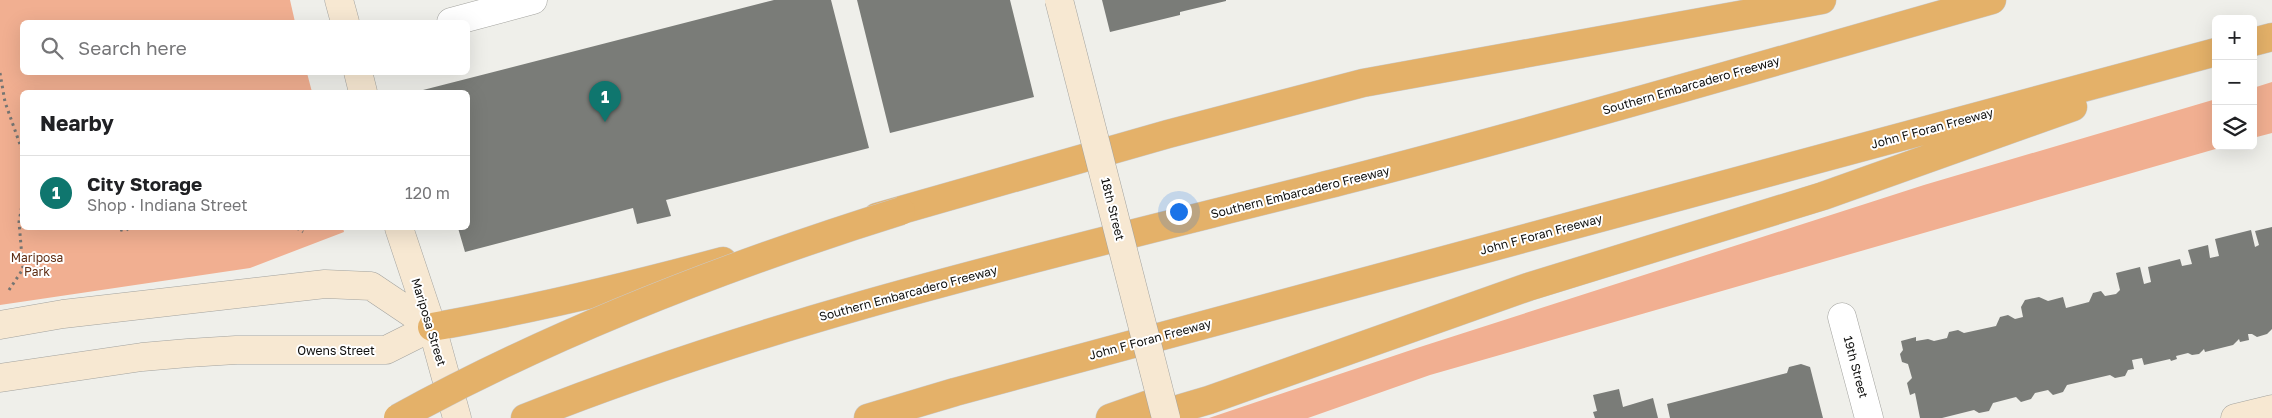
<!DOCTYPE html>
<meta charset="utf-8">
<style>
:root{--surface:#fff;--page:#f2f2f2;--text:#202124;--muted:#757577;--line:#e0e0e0;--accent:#0f766e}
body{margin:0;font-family:"Golos Text",sans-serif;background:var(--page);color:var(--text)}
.controls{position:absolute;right:15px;top:15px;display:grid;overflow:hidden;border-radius:8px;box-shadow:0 5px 20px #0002}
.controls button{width:45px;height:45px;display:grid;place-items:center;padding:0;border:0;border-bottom:1px solid var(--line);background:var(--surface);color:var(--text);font:25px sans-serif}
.you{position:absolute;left:1178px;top:211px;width:18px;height:18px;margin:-12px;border:4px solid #fff;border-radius:50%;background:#1a73e8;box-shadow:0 0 0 8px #1a73e833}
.badge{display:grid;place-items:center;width:32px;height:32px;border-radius:50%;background:var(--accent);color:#fff;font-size:16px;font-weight:700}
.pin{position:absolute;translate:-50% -41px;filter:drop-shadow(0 1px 2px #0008)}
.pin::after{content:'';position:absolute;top:26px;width:18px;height:15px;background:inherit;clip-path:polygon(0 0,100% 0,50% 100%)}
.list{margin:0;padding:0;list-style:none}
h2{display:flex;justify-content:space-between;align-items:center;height:65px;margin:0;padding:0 20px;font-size:21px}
h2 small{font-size:16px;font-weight:400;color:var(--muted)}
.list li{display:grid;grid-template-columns:32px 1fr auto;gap:15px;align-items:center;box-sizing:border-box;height:75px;padding:0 20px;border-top:1px solid var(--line)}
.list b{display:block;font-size:19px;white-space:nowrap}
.list p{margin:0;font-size:16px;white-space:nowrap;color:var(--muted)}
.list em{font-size:16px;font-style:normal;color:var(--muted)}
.icon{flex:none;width:28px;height:28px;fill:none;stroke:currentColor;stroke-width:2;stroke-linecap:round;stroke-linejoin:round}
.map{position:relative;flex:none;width:2272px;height:418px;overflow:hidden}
.search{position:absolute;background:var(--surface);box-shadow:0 5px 20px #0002;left:20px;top:20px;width:450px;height:55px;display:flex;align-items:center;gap:12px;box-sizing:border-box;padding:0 18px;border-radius:8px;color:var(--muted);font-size:19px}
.panel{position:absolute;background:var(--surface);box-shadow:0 5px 20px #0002;left:20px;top:90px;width:450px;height:140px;border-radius:8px}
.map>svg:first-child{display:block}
.green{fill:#f1af91}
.building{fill:#7a7c78}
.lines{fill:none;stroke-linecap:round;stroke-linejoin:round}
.street-casing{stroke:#a3a39f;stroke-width:29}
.secondary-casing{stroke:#a3a39f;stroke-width:29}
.highway-casing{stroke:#cacaca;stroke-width:29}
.path{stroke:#757572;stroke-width:3;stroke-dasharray:2.5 4;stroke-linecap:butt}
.street{stroke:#fff;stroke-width:28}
.secondary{stroke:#f7e8d2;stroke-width:28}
.highway{stroke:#e4b169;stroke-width:28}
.secondary-bridge-casing{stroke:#a3a39f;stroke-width:29;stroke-linecap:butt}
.highway-bridge-casing{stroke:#cacaca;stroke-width:29;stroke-linecap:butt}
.secondary-bridge{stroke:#f7e8d2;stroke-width:28}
.highway-bridge{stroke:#e4b169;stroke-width:28}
.labels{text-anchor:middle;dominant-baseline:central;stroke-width:4;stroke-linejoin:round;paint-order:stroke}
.street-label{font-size:12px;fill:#0e0e0c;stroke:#fff}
.park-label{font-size:12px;fill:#602e14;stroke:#fff}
</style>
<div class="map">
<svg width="2272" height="418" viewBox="0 0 2272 418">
<rect width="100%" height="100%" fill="#efefea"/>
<path class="green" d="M 0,0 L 290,0 L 295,22 L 22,22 L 22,72 L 307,73 L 312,92 L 22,92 L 22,228 L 343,228 L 344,232 L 250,268 L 0,305 Z
M 2272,82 L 2272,133 L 2253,138 L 2253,88 Z
M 2216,99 L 2216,146 L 2226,146 L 1430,375 L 1308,418 L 1209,418 L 1420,347 L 1924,185 Z"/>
<path class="building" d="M 774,0 L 831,0 L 869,148 L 666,200 L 671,216 L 637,224 L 633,208 L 465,252 L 458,228 L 468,228 L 468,92 L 424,92 L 423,90 Z
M 857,0 L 1010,0 L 1034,97 L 890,133 Z
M 1102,0 L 1226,0 L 1226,1 L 1180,12 L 1180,15 L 1110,32 Z
M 2272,227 L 2272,329 L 2267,334 L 2257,337 L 2252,334 L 2248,334 L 2249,340 L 2240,342 L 2239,339 L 2233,345 L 2205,352 L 2204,349 L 2199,354 L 2192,355 L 2188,353 L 2176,356 L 2177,359 L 2171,361 L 2170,359 L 2144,365 L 2142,358 L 2132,360 L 2134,369 L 2128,370 L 2125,376 L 2115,378 L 2110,375 L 2067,385 L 2063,392 L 2053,395 L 2048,390 L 2035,393 L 2031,399 L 2021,402 L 2016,397 L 1993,403 L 1989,411 L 1979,413 L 1974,410 L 1942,418 L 1920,418 L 1915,393 L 1910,395 L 1907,383 L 1912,378 L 1908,364 L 1902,362 L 1900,354 L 1903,350 L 1901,341 L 1916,337 L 1916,341 L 1928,339 L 1934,341 L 1947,338 L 1949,332 L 1958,330 L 1964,333 L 1996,326 L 2000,317 L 2008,315 L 2015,319 L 2023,317 L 2021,307 L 2025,300 L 2039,297 L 2048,301 L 2063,297 L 2066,308 L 2089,302 L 2093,293 L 2101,291 L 2105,296 L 2116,294 L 2120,290 L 2116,273 L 2140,267 L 2144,284 L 2151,282 L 2148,267 L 2180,259 L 2182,266 L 2192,264 L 2188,250 L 2208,245 L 2210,258 L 2219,256 L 2215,239 L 2251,230 L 2255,247 L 2259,245 L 2255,231 Z
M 1801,364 L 1810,367 L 1823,418 L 1670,418 L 1667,404 L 1787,373 L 1789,367 Z
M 1619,389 L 1623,407 L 1653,398 L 1658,418 L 1595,418 L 1593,412 L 1597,411 L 1593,395 Z"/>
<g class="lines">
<g class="street-casing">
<path id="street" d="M 451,22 L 533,0
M 1842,317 L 1869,418"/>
</g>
<g class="secondary-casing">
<path id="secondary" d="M 339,0 L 345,22
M 358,72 L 363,92
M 399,228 L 432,327 L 457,418
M 0,325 L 63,314 L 325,284 L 371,286 L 432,327
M 0,378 L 142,357 L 188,353 L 236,350 L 386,350 L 432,327
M 2235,418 L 2272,409"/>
</g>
<g class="highway-casing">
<path id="highway" d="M 2253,42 L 2272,37
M 877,217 L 1168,134 L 1363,83 L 1822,0
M 432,327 C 530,310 626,287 723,261
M 525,418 C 789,313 1067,251 1342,181 C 1560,125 1776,61 1992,0
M 868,418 L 955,392 L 2216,52
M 1110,418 L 1161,400
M 1148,418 L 1209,400 L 1528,287 L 1823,196 L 2073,107"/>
</g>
<path class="path" d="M 0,73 L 5,102 L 22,150
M 114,228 L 125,231 L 129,228
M 297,228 L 303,232
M 9,290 L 23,269 L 19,222 L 22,205"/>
<use href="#street" class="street"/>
<use href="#secondary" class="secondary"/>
<use href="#highway" class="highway"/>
<g class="secondary-bridge-casing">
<path id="secondary-bridge" d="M 1059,0 L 1166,418"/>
</g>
<g class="highway-bridge-casing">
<path id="highway-bridge" d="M 398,418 C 554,332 731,264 901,211"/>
</g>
<use href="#secondary-bridge" class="secondary-bridge"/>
<use href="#highway-bridge" class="highway-bridge"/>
</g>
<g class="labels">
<g class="street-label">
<text transform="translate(1691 85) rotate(-16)">Southern Embarcadero Freeway</text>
<text transform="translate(1932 128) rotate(-15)">John F Foran Freeway</text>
<text transform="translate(1300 192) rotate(-14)">Southern Embarcadero Freeway</text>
<text transform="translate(1113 209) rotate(76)">18th Street</text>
<text transform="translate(1541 234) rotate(-15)">John F Foran Freeway</text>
<text transform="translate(908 293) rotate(-15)">Southern Embarcadero Freeway</text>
<text transform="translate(429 322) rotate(73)">Mariposa Street</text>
<text transform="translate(1150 339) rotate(-15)">John F Foran Freeway</text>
<text x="336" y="350">Owens Street</text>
<text transform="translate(1856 367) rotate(75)">19th Street</text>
</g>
<g class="park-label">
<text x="37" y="257">Mariposa<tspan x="37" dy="14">Park</tspan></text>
</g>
</g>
</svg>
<div class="controls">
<button>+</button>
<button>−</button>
<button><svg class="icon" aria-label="layers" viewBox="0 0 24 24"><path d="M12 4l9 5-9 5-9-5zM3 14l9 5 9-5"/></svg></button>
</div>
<div class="you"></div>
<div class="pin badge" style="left:605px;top:122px">1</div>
<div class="search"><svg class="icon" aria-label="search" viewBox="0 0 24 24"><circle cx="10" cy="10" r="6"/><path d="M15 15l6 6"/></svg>Search here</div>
<section class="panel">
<h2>Nearby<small></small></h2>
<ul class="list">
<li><span class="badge">1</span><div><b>City Storage</b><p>Shop · Indiana Street</p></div><em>120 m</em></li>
</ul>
</section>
</div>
